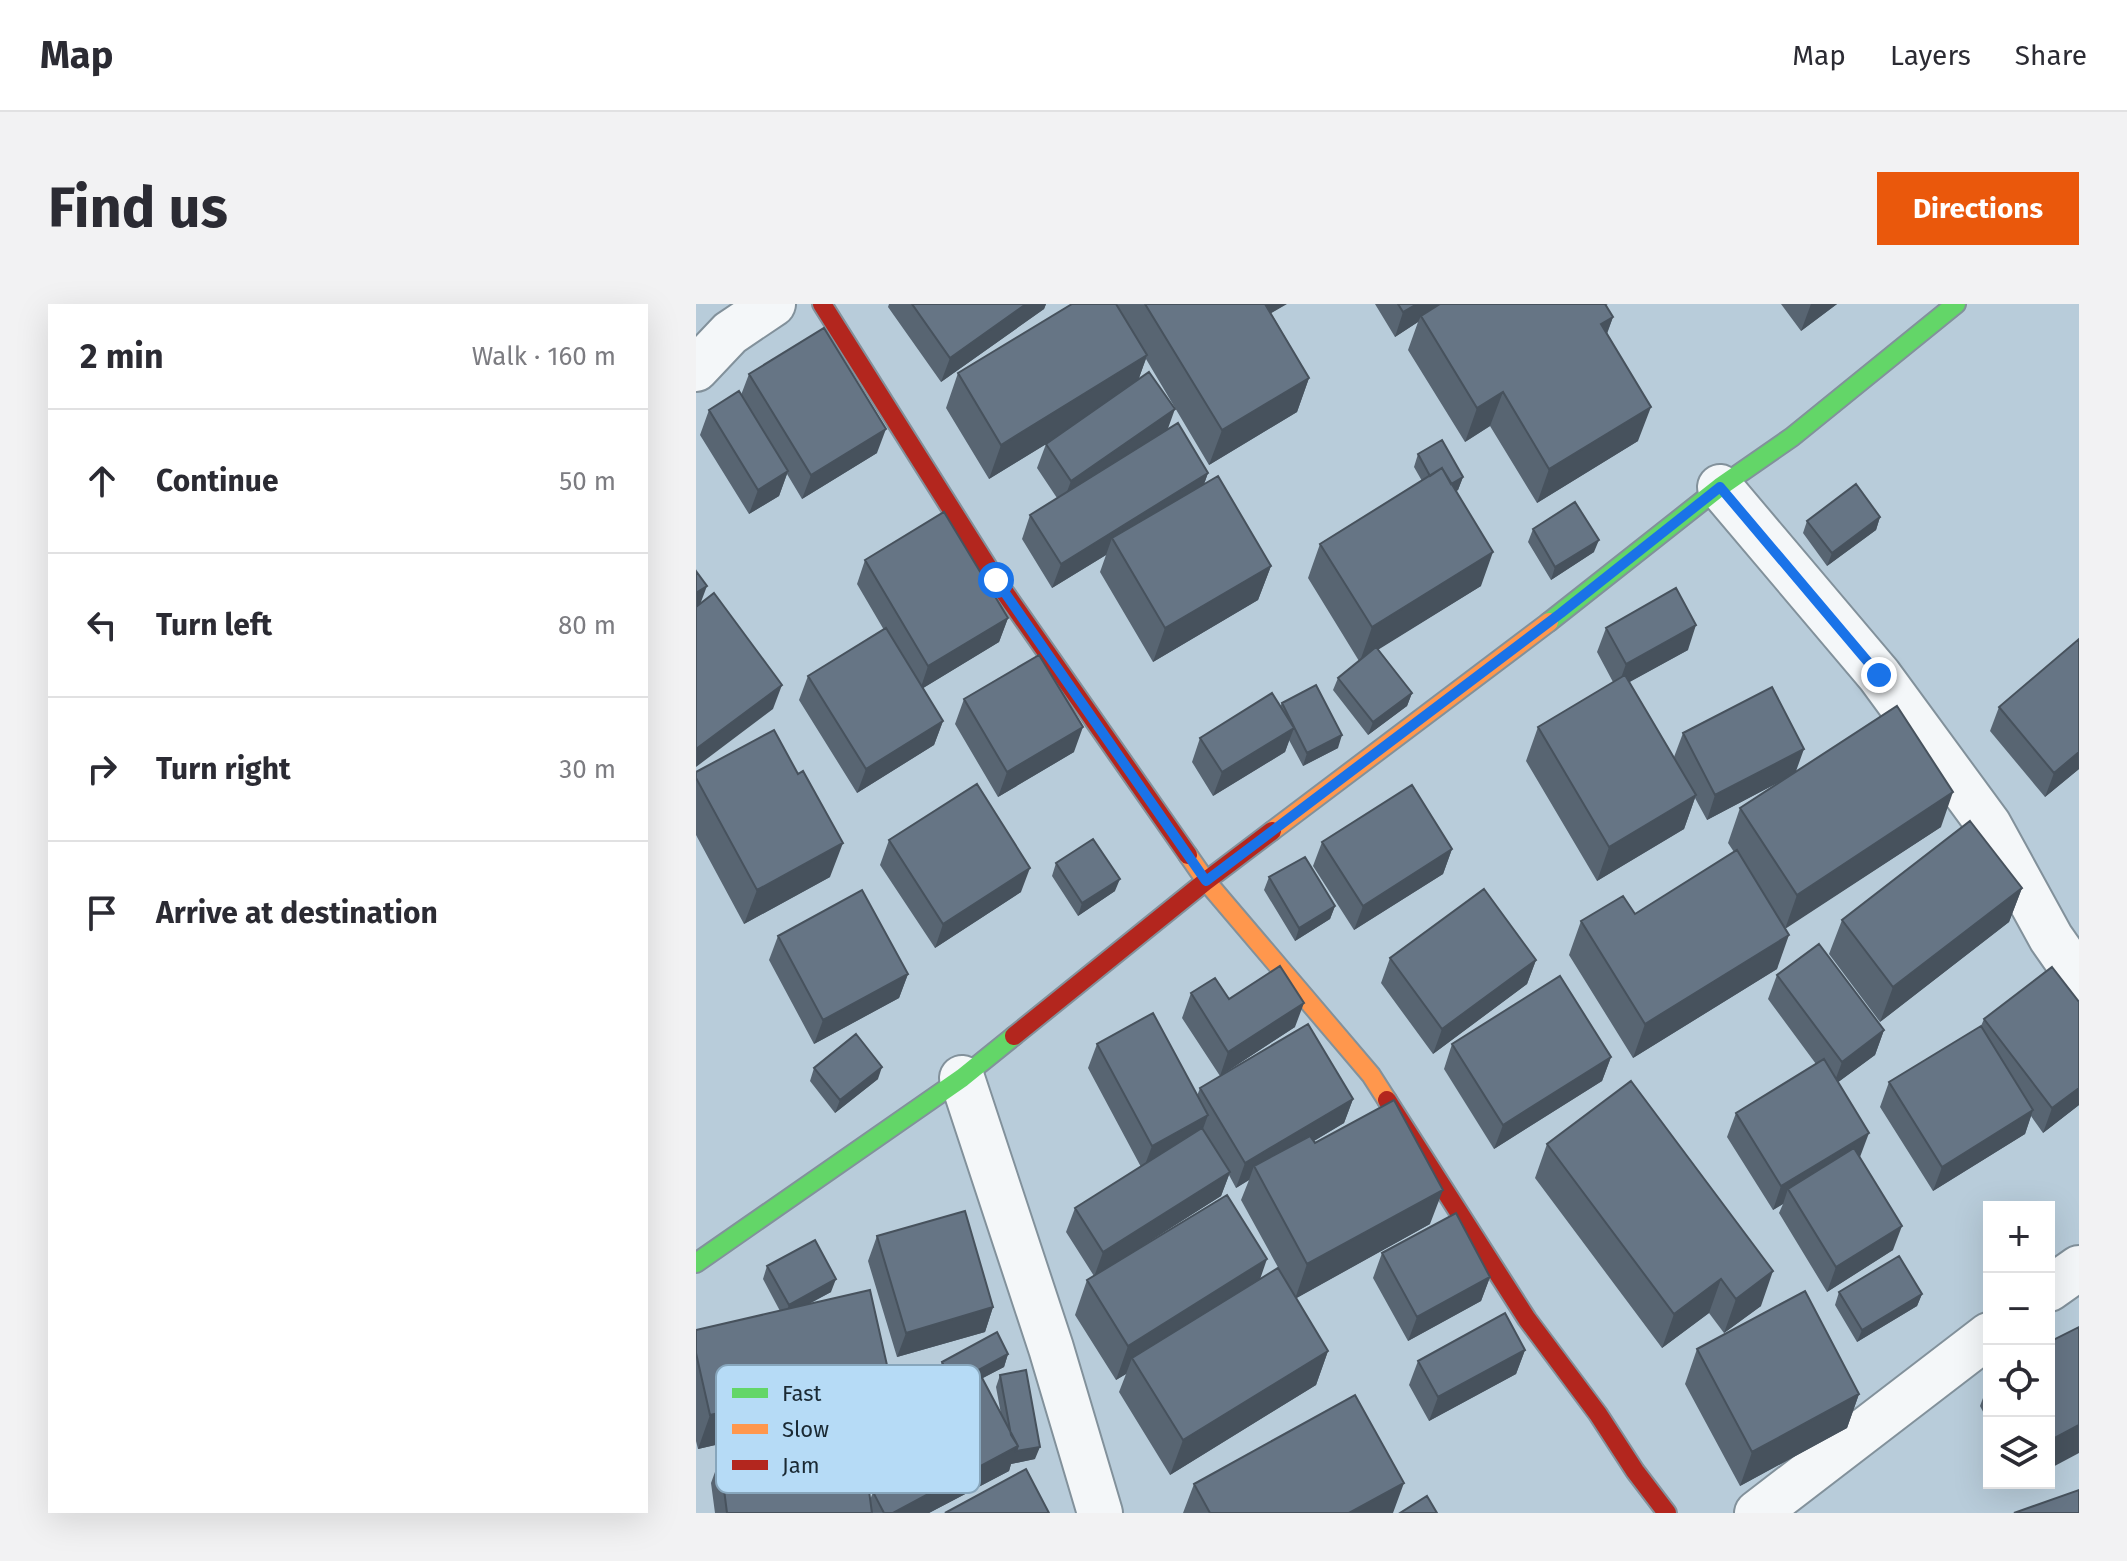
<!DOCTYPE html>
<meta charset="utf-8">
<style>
:root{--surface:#fff;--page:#f2f2f3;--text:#2b2b33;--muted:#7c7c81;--line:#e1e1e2;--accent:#ea580c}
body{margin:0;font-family:"Fira Sans",sans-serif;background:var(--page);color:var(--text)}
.controls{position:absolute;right:24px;bottom:24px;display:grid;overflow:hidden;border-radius:0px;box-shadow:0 8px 32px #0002}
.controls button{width:72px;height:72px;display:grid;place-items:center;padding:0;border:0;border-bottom:2px solid var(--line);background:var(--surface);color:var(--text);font:40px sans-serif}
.stop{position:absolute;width:24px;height:24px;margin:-18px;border:6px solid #1a73e8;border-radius:50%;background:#fff}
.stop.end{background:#1a73e8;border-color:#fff;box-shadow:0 2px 8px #0008}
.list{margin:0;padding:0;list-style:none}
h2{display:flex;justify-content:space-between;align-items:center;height:104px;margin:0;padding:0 32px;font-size:34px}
h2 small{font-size:26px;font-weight:400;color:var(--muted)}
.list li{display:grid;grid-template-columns:52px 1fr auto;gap:24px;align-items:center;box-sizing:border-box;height:144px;padding:0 32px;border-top:2px solid var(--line)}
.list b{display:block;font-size:30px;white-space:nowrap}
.list em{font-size:26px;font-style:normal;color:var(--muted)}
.icon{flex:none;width:44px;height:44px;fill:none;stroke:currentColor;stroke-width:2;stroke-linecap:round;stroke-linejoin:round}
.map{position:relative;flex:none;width:1383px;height:1209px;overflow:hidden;border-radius:0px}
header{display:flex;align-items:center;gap:48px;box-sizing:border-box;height:112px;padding:0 40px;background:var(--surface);border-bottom:2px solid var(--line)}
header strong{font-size:38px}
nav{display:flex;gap:44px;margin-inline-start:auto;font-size:28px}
.intro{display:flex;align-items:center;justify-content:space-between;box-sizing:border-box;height:192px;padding:0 48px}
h1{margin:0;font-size:56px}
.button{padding:20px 36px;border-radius:0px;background:var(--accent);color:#fff;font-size:28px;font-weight:700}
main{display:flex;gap:48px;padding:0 48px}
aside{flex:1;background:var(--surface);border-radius:0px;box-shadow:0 8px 32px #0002}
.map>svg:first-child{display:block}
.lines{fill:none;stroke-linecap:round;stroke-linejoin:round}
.street-casing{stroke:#82919b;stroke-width:48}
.fast-casing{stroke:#82919b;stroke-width:22}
.slow-casing{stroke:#82919b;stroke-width:22}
.jam-casing{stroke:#82919b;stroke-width:22}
.street{stroke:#f4f7f9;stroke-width:44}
.fast{stroke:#63d668;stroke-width:18}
.slow{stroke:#ff974d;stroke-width:18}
.jam{stroke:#b3261e;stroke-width:18}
.wall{fill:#586572;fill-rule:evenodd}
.shaded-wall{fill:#47525d}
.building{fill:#667585;stroke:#47525d;stroke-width:2}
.route{stroke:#1a73e8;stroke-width:10}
.key{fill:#b6dbf6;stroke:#87a6bc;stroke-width:2}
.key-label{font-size:22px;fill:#1a2933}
</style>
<header>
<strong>Map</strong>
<nav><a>Map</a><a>Layers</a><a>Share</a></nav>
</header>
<div class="intro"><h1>Find us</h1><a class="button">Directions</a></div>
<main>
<aside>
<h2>2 min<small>Walk · 160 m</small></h2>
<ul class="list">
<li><svg class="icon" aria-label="ahead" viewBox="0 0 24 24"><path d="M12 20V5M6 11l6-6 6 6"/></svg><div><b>Continue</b></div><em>50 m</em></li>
<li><svg class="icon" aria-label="left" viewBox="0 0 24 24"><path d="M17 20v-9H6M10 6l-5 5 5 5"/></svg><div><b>Turn left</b></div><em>80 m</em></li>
<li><svg class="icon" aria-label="right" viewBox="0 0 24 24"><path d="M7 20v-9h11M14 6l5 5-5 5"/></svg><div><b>Turn right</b></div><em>30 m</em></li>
<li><svg class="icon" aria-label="arrive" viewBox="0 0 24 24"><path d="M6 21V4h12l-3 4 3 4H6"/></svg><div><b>Arrive at destination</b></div></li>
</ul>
</aside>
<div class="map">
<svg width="1383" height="1209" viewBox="0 0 1383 1209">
<rect width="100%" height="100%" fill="#b8ccda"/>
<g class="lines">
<g class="street-casing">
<path id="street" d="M 0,65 L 34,29 L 77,0
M 1024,183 L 1183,371 L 1293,521 L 1355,634 L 1383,674
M 266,774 L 355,1044 L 404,1209
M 1353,985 L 1383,964
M 1061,1209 L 1293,1031"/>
</g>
<g class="fast-casing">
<path id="fast" d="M 853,318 L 1024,183 L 1096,133 L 1260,0
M 0,959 L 266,774 L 318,732"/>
</g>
<g class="slow-casing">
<path id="slow" d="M 576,527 L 853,318
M 492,551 L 510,577 L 675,771 L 691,796"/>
</g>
<g class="jam-casing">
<path id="jam" d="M 126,0 L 300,276 L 492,551
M 318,732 L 510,577 L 576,527
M 691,796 L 831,1015 L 902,1110 L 939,1167 L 971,1209"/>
</g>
<use href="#street" class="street"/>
<use href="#fast" class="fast"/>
<use href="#slow" class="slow"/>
<use href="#jam" class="jam"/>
</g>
<path class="wall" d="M 193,0 L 350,0 L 348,5 L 245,78 L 192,3 Z
M 376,0 L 590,0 L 575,9 L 613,74 L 601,108 L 513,161 L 450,55 L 442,76 L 471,126 L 512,169 L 508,180 L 575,262 L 562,296 L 457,358 L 404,268 L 410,251 L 356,284 L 326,235 L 334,211 L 361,194 L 341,164 L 350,140 L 293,175 L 250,104 L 262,69 Z
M 679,0 L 912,0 L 910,1 L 917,13 L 911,30 L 942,137 L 841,199 L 794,122 L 769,138 L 712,46 L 722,18 L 699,33 Z
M 1085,0 L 1141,0 L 1105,27 Z
M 53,70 L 181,149 L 106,195 L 91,170 L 83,192 L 53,210 L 4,131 L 13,106 L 45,91 Z
M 722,150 L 767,173 L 762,186 L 760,187 L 785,282 L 682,345 L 716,389 L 711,402 L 672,431 L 637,386 L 642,374 L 663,357 L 612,274 L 624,240 L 726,177 L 718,163 Z
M 1184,213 L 1180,226 L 1131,262 L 1107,229 L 1111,217 Z
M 837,225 L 898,248 L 855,276 L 832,238 Z
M 169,256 L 312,314 L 303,338 L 227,384 L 247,417 L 238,441 L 161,489 L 103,396 L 112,372 L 188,326 L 161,280 Z
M 910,324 L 992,346 L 933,378 L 978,453 L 987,429 L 1100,468 L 1245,523 L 1089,624 L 1081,665 L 937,754 L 873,651 L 885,617 L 939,610 L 1038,548 L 1032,539 L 1044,504 L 1090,474 L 1011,516 L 999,494 L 988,525 L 901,577 L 830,457 L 842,423 L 917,378 L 901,348 Z
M 1383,335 L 1383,465 L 1349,493 L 1294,427 L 1303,403 Z
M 268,395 L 378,448 L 302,493 L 259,420 Z
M 586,399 L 642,444 L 607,462 L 593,436 L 589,448 L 517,492 L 496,458 L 504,434 L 584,403 Z
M 0,468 L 134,573 L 48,620 L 0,531 Z
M 193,536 L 325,588 L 239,644 L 184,561 Z
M 626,538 L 756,545 L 747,570 L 658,626 L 617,562 Z
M 360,559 L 419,587 L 382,612 L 356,572 Z
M 573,573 L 639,602 L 634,615 L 599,637 L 568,586 Z
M 1326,584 L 1313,618 L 1184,718 L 1133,650 L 1146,616 Z
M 82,632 L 212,670 L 203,694 L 118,740 L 73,656 Z
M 694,654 L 840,656 L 831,680 L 737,750 L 685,679 Z
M 1081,671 L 1188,726 L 1179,751 L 1142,778 L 1164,854 L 1197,946 L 1131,988 L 1083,909 L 1087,900 L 1077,906 L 1031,833 L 1040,809 L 1120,760 L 1072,695 Z
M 495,689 L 533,695 L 599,723 L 524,772 L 486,714 Z
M 1383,698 L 1383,801 L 1347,829 L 1335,812 L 1329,830 L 1237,887 L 1184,803 L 1193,778 L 1285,722 L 1288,715 Z
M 401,740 L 501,792 L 504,784 L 657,795 L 648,819 L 618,837 L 619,839 L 734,920 L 600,994 L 632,1047 L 620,1081 L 474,1171 L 423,1088 L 430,1070 L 420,1076 L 379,1011 L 391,976 L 398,972 L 370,928 L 379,904 L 445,863 L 392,764 ZM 533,871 L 540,884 L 553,876 L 545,896 L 589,976 L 412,963 L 525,892 Z
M 756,740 L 915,753 L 906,777 L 798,845 L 748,765 Z
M 118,764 L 182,775 L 139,809 L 114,777 Z
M 851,840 L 1065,1002 L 1028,1029 L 1013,1009 L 966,1044 L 839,874 Z
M 181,932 L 297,1003 L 289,1028 L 201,1053 L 172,957 Z
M 686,949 L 794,973 L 785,997 L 712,1037 L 677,974 Z
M 71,962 L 135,988 L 113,1000 L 180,1104 L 2,1145 L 0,1137 L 0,1026 L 84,1007 L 67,975 Z
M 1143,988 L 1226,990 L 1221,1002 L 1161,1038 L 1139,1001 Z
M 1001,1045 L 1163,1090 L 1151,1124 L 1044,1182 L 989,1080 Z
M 829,1046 L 820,1070 L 733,1117 L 713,1081 L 722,1057 Z
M 312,1050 L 308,1063 L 286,1074 L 305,1110 L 300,1083 L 304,1071 L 339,1155 L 315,1160 L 313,1167 L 233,1209 L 19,1209 L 15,1179 L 24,1154 L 174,1196 L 177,1188 L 206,1172 L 189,1140 L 198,1116 L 250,1088 L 241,1070 L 246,1058 Z
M 1293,1078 L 1293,1119 L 1284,1102 Z
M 498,1180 L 697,1209 L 487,1209 Z"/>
<path class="shaded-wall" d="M 330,0 L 350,0 L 348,5 L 245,78 L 254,54 Z
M 567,0 L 591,0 L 561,17 Z
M 721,0 L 752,0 L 725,12 L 722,18 L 699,33 L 707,8 Z
M 1115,0 L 1141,0 L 1105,27 Z
M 917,13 L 904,47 L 905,20 Z
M 451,51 L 439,86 L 293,175 L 305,141 Z
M 613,74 L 601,108 L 513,161 L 526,126 Z
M 807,88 L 794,122 L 769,138 L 781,104 Z
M 955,103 L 942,137 L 841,199 L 853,165 Z
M 479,105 L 470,130 L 366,201 L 375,177 Z
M 190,125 L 181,149 L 106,195 L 115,171 Z
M 92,167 L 83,192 L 53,210 L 62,186 Z
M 512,169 L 503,194 L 416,234 L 410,251 L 356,284 L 365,260 Z
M 767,173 L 762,186 L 738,200 L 743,187 Z
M 1184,213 L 1180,226 L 1131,262 L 1136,249 Z
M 903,236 L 898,248 L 855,276 L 859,263 Z
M 797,248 L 785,282 L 664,357 L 676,323 Z
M 575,262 L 562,296 L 457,358 L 469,324 Z
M 11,282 L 2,306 L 0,307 L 0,289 Z
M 312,314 L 303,338 L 224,386 L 232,362 Z
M 1000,321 L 992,346 L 921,385 L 930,360 Z
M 86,381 L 77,405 L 0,463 L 0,445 Z
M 716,389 L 711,402 L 672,431 L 677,418 Z
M 247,417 L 238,441 L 161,489 L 170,465 Z
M 387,423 L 378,448 L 302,493 L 311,468 Z
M 598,424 L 589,448 L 517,492 L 526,468 Z
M 646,431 L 642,444 L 607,462 L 611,449 Z
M 1108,445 L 1099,470 L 1011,516 L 1019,491 Z
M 1383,448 L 1383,465 L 1349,493 L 1358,469 Z
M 1257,488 L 1245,523 L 1089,625 L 1101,591 Z
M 1000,491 L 988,525 L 901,577 L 913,543 Z
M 147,539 L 134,573 L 48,620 L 61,586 Z
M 756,545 L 747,570 L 658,626 L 667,602 Z
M 334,564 L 325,588 L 239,644 L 247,620 Z
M 424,575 L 419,587 L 382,612 L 386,599 Z
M 1326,584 L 1313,618 L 1184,718 L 1197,683 Z
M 639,602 L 634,615 L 599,637 L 603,624 Z
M 1093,631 L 1081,665 L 937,754 L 949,720 Z
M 840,656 L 831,680 L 737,750 L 746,725 Z
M 212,670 L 203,694 L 118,740 L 127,716 Z
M 608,699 L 599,723 L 524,772 L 532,748 Z
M 1188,726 L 1179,751 L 1137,782 L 1146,758 Z
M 915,753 L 906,777 L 798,845 L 807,821 Z
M 186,763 L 182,775 L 139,809 L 144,796 Z
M 1383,784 L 1383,801 L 1347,829 L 1356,804 Z
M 657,795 L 648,819 L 562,870 L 558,862 L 553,876 L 540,884 L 549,859 Z
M 1337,806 L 1329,830 L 1237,887 L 1246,863 Z
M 512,811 L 503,836 L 447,866 L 456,842 Z
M 1173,829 L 1164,853 L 1097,893 L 1092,885 L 1087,900 L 1077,906 L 1085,882 Z
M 534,868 L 525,892 L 398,973 L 407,948 Z
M 747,886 L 734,920 L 599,995 L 611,960 Z
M 1206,922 L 1197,946 L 1131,988 L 1140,963 Z
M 571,955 L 559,990 L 436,1054 L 430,1070 L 420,1076 L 432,1042 Z
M 1077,967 L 1065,1002 L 1028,1029 L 1040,995 Z
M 794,973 L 785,997 L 712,1037 L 721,1013 Z
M 140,975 L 135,988 L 88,1013 L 93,1001 Z
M 1025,975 L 1013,1009 L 966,1044 L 978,1010 Z
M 1226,990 L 1221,1002 L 1161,1038 L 1166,1026 Z
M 297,1003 L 289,1028 L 201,1053 L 210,1029 Z
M 829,1046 L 820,1070 L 733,1117 L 742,1093 Z
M 632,1047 L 620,1081 L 474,1171 L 487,1136 Z
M 312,1050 L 308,1063 L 253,1092 L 257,1080 Z
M 193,1070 L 180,1104 L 2,1145 L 14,1111 Z
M 1163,1090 L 1151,1124 L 1044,1182 L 1056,1148 Z
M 1383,1121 L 1383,1149 L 1353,1165 L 1353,1137 Z
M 322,1142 L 344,1143 L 339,1155 L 315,1160 L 313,1167 L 233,1209 L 197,1209 Z
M 708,1179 L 697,1209 L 653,1209 Z"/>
<path class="building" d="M 216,0 L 330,0 L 254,54 Z
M 376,0 L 420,0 L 451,51 L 305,141 L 262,69 Z
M 449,0 L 569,0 L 613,74 L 526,126 Z
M 702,0 L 721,0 L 707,8 Z
M 744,0 L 909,0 L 917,13 L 905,20 L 955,103 L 853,165 L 807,88 L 781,104 L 725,12 Z
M 128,24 L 190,125 L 115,171 L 53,70 Z
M 453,68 L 479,105 L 375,177 L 350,140 Z
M 43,87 L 92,167 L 62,186 L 13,106 Z
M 482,119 L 512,169 L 365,260 L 334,211 Z
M 746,136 L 767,173 L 755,180 L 746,164 L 734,172 L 722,150 Z
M 746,164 L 797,248 L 676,323 L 624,240 Z
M 522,172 L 575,262 L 469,324 L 416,234 Z
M 1160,180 L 1184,213 L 1136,249 L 1111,217 Z
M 879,198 L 903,236 L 859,263 L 837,225 Z
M 248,208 L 312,314 L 232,362 L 169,256 Z
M 0,267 L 11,282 L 0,289 Z
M 980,284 L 1000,321 L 930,360 L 910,324 Z
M 18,289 L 86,381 L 0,445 L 0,303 Z
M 190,324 L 247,417 L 170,465 L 112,372 Z
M 1383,335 L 1383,448 L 1358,469 L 1303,403 Z
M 680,343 L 716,389 L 677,418 L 642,374 Z
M 343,351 L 387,423 L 311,468 L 268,395 Z
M 929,371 L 1000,491 L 913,543 L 842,423 Z
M 620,381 L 646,431 L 611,449 L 586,399 Z
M 1076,383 L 1108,445 L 1019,491 L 987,429 Z
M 576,389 L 598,424 L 526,468 L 504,434 Z
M 1201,402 L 1257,488 L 1101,591 L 1044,504 Z
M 78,426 L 102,470 L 107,467 L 147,539 L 61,586 L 0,474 L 0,468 Z
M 281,480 L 334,564 L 247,620 L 193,536 Z
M 716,481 L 756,545 L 667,602 L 626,538 Z
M 1274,517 L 1326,584 L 1197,683 L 1146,616 Z
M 397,535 L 424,575 L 386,599 L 360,559 Z
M 1041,546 L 1093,631 L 949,720 L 885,617 L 927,592 L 939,610 Z
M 609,553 L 639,602 L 603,624 L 573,573 Z
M 788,585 L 840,656 L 746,725 L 694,654 Z
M 166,586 L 212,670 L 127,716 L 82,632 Z
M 1123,640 L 1188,726 L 1146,758 L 1081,671 Z
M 584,662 L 608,699 L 532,748 L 495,689 L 519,674 L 533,695 Z
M 1356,663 L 1383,698 L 1383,784 L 1356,804 L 1288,715 Z
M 864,672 L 915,753 L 807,821 L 756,740 Z
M 457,709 L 512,811 L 456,842 L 401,740 Z
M 612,720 L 657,795 L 549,859 L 504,784 Z
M 1285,722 L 1337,806 L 1246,863 L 1193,778 Z
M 160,730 L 186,763 L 144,796 L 118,764 Z
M 1128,755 L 1173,829 L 1085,882 L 1040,809 Z
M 935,777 L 1077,967 L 1040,995 L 1025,975 L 978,1010 L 851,840 Z
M 698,796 L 747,886 L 611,960 L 558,862 L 614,832 L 619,839 Z
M 506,824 L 534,868 L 407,948 L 379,904 Z
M 1158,844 L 1206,922 L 1140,963 L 1092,885 Z
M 531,891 L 571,955 L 432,1042 L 391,976 Z
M 269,907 L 297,1003 L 210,1029 L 181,932 Z
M 760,909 L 794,973 L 721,1013 L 686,949 Z
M 119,936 L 140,975 L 93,1001 L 71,962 Z
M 1203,952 L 1226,990 L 1166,1026 L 1143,988 Z
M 582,964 L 632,1047 L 487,1136 L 436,1054 Z
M 174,986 L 193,1070 L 14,1111 L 0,1049 L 0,1026 Z
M 1109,987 L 1163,1090 L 1056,1148 L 1001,1045 Z
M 809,1009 L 829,1046 L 742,1093 L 722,1057 Z
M 1383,1023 L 1383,1121 L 1353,1137 L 1353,1038 Z
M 301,1028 L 312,1050 L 257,1080 L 246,1058 Z
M 330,1066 L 344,1143 L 320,1147 L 322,1142 L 315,1131 L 304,1071 Z
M 284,1070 L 322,1142 L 197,1209 L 188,1209 L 177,1188 L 223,1163 L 198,1116 Z
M 659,1091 L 708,1179 L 653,1209 L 514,1209 L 498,1180 Z
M 166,1135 L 176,1209 L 31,1209 L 24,1154 Z
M 330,1165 L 353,1209 L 249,1209 Z
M 1383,1186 L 1383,1209 L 1318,1209 Z
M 731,1192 L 741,1209 L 704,1209 Z"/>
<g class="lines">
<path class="route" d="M 300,276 L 510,577 L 865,309 L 1024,183 L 1183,371"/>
</g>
<rect x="20" y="1061" width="264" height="128" rx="12" class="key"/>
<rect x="36" y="1084" width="36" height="10" fill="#63d668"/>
<rect x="36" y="1120" width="36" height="10" fill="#ff974d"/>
<rect x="36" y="1156" width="36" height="10" fill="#b3261e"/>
<g class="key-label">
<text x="86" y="1097">Fast</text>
<text x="86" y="1133">Slow</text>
<text x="86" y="1169">Jam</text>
</g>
</svg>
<div class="controls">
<button>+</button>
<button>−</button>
<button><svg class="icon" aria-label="locate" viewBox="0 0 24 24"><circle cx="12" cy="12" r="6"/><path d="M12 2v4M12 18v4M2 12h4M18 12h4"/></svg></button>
<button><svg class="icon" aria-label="layers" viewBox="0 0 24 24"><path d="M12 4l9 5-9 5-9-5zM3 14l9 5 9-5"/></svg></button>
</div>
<div class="stop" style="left:300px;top:276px"></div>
<div class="stop end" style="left:1183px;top:371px"></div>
</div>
</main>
